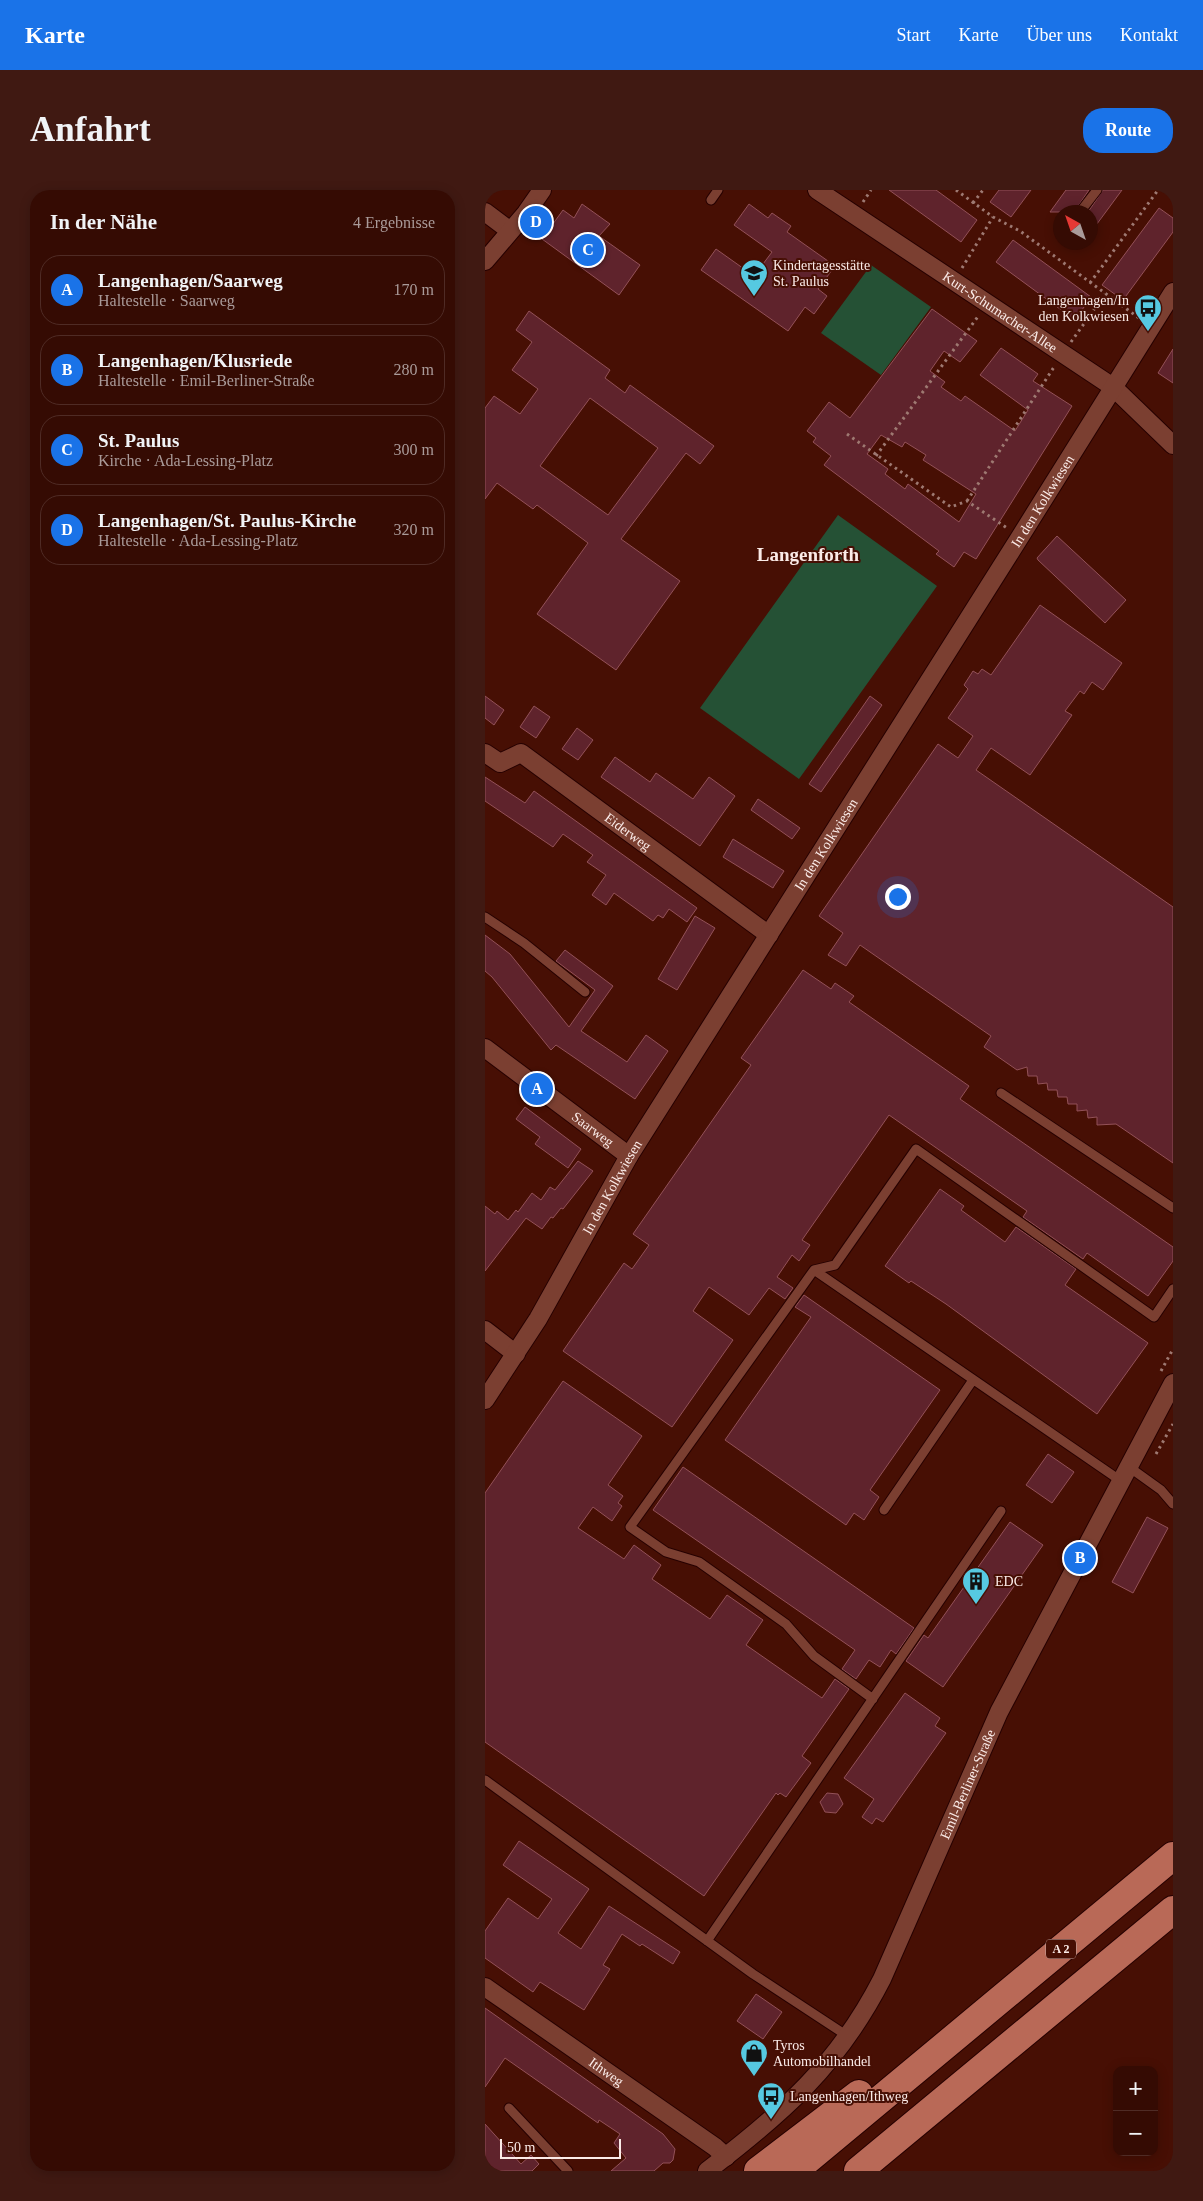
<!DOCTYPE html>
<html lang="de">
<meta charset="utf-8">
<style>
:root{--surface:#350b03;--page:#401912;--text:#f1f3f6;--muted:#aa9b9a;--line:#4f2b25;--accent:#1a73e8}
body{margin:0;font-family:"Times New Roman",serif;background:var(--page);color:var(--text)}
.controls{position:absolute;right:15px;bottom:15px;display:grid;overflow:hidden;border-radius:10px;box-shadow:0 2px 12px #0003}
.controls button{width:45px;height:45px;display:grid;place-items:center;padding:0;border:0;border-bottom:1px solid var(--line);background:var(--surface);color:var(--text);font:25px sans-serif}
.compass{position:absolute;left:568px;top:15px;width:45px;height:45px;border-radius:50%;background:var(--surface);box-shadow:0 2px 12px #0003;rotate:320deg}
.scale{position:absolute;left:15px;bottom:12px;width:121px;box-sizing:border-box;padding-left:5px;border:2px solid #fbebe8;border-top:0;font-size:14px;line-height:18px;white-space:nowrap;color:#fbebe8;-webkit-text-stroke:4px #470f04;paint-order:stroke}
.you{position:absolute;left:412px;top:706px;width:18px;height:18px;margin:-12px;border:4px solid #fff;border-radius:50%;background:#1a73e8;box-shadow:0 0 0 8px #1a73e833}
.badge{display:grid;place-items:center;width:32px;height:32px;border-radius:50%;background:var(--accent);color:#fff;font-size:16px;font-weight:700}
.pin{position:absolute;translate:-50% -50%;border:2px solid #fff;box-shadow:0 1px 5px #0006}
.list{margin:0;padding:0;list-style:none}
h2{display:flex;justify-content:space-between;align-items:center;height:65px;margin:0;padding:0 20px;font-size:21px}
h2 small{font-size:16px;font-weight:400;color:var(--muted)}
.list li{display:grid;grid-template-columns:32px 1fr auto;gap:15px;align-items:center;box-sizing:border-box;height:70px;margin:0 10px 10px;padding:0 10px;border:1px solid var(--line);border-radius:20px}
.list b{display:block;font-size:19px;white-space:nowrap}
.list p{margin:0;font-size:16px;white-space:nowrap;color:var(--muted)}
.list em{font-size:16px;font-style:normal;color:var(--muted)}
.map{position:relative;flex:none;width:688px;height:1981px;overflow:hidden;border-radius:20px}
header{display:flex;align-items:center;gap:30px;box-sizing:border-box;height:70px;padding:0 25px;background:var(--accent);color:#fff}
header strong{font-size:24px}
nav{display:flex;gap:28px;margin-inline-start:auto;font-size:18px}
.intro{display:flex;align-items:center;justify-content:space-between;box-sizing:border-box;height:120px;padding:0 30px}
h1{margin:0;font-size:35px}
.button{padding:12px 22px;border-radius:20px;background:var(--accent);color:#fff;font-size:18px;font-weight:700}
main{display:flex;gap:30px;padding:0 30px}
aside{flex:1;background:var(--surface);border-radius:20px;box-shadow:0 2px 12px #0003}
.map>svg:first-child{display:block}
.green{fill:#255135}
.building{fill:#5f232c;stroke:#935158;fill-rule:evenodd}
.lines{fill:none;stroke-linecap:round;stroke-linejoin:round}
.lane-casing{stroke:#260000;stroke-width:11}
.street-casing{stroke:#260000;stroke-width:20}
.highway-casing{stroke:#260000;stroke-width:30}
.path{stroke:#9e7972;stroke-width:3;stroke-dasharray:2.5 4;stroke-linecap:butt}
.lane{stroke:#7b3f31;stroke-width:9}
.street{stroke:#7b3f31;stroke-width:18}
.highway{stroke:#b96957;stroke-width:28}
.labels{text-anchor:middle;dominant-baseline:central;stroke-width:4;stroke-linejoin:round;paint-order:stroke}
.shield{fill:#470f04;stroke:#c5a9a4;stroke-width:1}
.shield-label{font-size:12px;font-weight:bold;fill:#fbebe8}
.poi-label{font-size:14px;fill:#fbebe8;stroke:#470f04;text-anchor:start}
.street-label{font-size:14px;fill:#fbebe8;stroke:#470f04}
.district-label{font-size:19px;font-weight:bold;fill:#fbebe8;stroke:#470f04}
</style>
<header>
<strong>Karte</strong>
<nav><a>Start</a><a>Karte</a><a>Über uns</a><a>Kontakt</a></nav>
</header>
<div class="intro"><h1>Anfahrt</h1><a class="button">Route</a></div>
<main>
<aside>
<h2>In der Nähe<small>4 Ergebnisse</small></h2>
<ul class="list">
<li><span class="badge">A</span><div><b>Langenhagen/Saarweg</b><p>Haltestelle · Saarweg</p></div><em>170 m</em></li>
<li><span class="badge">B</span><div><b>Langenhagen/Klusriede</b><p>Haltestelle · Emil-Berliner-Straße</p></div><em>280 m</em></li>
<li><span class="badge">C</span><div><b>St. Paulus</b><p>Kirche · Ada-Lessing-Platz</p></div><em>300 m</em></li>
<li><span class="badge">D</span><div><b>Langenhagen/St. Paulus-Kirche</b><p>Haltestelle · Ada-Lessing-Platz</p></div><em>320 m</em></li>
</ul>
</aside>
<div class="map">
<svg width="688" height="1981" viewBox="0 0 688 1981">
<rect width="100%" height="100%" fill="#470f04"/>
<path class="green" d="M 386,75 L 446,117 L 396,185 L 336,143 Z
M 353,325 L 452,396 L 314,589 L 215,518 Z"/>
<path class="building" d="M 404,0 L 451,0 L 492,30 L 476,52 Z
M 514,0 L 546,0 L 526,27 L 505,12 Z
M 581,0 L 604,0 L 589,22 L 565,22 Z
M 618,0 L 637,0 L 606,42 L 606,22 L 603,22 Z
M 97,14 L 125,34 L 114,46 L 155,75 L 134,105 L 57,49 L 78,20 L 89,28 Z
M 264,14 L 283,28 L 287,23 L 300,32 L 306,36 L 302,42 L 350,76 L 333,99 L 342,106 L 329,124 L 320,117 L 303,141 L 216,80 L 231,59 L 269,86 L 287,62 L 249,35 Z
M 674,18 L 688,28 L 688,42 L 638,110 L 617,95 Z
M 528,50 L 606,107 L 590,130 L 511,72 Z
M 447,119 L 492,151 L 475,172 L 459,161 L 445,181 L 460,192 L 456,197 L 476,211 L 480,206 L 530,241 L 543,220 L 495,185 L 516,158 L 553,184 L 548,191 L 587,216 L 491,369 L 479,362 L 469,377 L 451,364 L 454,361 L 339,275 L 346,266 L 328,252 L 331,248 L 322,241 L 344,212 L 365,228 ZM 396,245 L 417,257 L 420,252 L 441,265 L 438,270 L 491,304 L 474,332 L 423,294 L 420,299 L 400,284 L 403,279 L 382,264 Z
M 44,121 L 125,180 L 120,188 L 140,203 L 145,195 L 229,256 L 215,274 L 201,263 L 136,349 L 195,391 L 131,480 L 52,424 L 103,353 L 52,315 L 48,319 L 12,293 L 0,309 L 0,218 L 9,206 L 35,224 L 53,199 L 27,180 L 47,152 L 31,140 ZM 105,208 L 173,258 L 123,325 L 55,276 Z
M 688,159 L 688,193 L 673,183 Z
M 572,346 L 641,410 L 620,433 L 553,370 L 552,368 Z
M 555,415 L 637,473 L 618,500 L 607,492 L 599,504 L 595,501 L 580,521 L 587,525 L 545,585 L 506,558 L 491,580 L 688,717 L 688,973 L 631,934 L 612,935 L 612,927 L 603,928 L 602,920 L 592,921 L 592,914 L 583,914 L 582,907 L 573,907 L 572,900 L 563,900 L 562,893 L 553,894 L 552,886 L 543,886 L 542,877 L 532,880 L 499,857 L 506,846 L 375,755 L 361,776 L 343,765 L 358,743 L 334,726 L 453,554 L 473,568 L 488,546 L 463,528 L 483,499 L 479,495 L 488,481 L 493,484 L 497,479 L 506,485 Z
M 0,506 L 19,520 L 9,535 L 0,528 Z
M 385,506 L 397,515 L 336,602 L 324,594 Z
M 49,516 L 65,527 L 51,548 L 35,537 Z
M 92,538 L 108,550 L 93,570 L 77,559 Z
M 130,567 L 165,592 L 171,583 L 208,609 L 224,587 L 250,606 L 215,656 L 116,587 Z
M 0,587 L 40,613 L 49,601 L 212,718 L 202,732 L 184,719 L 178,728 L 173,725 L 168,731 L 129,703 L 121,715 L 107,705 L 121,685 L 102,672 L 108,665 L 78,644 L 68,657 L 0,611 Z
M 273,609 L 315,638 L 307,649 L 266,620 Z
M 248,649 L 299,681 L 289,696 L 288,698 L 238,667 Z
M 210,726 L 230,738 L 192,800 L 173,789 Z
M 0,745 L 25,764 L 84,837 L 110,800 L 71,771 L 80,760 L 128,796 L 96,841 L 142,872 L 161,845 L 183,861 L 150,909 L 71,855 L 66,860 L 7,787 L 0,781 Z
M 318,780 L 346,799 L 350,793 L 369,806 L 364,812 L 484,896 L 475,909 L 688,1057 L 688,1071 L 663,1106 L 602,1063 L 598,1069 L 538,1027 L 542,1021 L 404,925 L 317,1050 L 325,1055 L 314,1071 L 307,1065 L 292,1087 L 308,1098 L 300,1109 L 284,1098 L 264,1125 L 224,1097 L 208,1121 L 248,1150 L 187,1237 L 78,1161 L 139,1073 L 147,1079 L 164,1055 L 148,1044 L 266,875 L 256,868 Z
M 40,917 L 96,959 L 83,978 L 50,954 L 55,947 L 31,929 Z
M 93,971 L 108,981 L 78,1019 L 76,1018 L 68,1028 L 66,1027 L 57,1039 L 41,1028 L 0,1081 L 0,1016 L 10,1024 L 12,1021 L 23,1030 L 31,1020 L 33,1022 L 47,1003 L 56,1010 L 65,997 L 70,1000 Z
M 455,999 L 479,1016 L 476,1020 L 520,1052 L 531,1037 L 591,1079 L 580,1095 L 663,1153 L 612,1224 L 461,1114 L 426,1091 L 424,1093 L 400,1076 Z
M 319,1105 L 455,1200 L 385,1300 L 394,1307 L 379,1330 L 369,1323 L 361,1335 L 240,1250 L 326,1127 L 310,1117 Z
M 78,1191 L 157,1246 L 123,1295 L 138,1306 L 133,1313 L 137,1316 L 127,1331 L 108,1317 L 93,1338 L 139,1369 L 149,1355 L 176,1375 L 167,1389 L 225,1429 L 242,1405 L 278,1430 L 261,1455 L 337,1508 L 350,1489 L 364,1499 L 317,1566 L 326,1573 L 301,1607 L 295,1603 L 293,1605 L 291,1603 L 219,1706 L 0,1552 L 0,1303 Z
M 563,1264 L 589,1282 L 567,1313 L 541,1295 Z
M 198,1277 L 429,1438 L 411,1464 L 406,1460 L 395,1477 L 384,1470 L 371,1489 L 357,1479 L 370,1460 L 168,1320 Z
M 662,1327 L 683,1338 L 648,1403 L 627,1392 Z
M 525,1332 L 558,1355 L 458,1497 L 421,1471 L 439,1445 L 443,1448 Z
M 420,1503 L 455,1528 L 450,1536 L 461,1543 L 398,1632 L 391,1628 L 387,1634 L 377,1627 L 389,1609 L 359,1588 Z
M 342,1603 L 353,1604 L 358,1614 L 351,1623 L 340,1622 L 335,1612 Z
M 34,1651 L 104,1699 L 73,1743 L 96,1759 L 124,1716 L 195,1762 L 188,1774 L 157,1754 L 155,1756 L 137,1744 L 118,1775 L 125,1779 L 99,1820 L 55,1792 L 48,1802 L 0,1768 L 0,1741 L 23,1708 L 53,1729 L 67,1709 L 18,1675 Z
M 271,1804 L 297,1822 L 278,1849 L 252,1831 Z
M 0,1818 L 178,1944 L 190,1959 L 188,1970 L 185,1973 L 178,1973 L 169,1981 L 126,1981 L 141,1968 L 129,1953 L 135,1944 L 114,1930 L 113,1933 L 20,1868 L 0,1897 Z
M 0,1934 L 36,1974 L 46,1965 L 54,1974 L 47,1981 L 0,1981 Z"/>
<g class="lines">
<g class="lane-casing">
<path id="lane" d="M 226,10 L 233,0
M 595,22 L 612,0
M 0,727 L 39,753 L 100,802
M 516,903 L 688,1018
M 329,1080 L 636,1291
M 644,1277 L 676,1300 L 688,1314
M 399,1320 L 488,1190
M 388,1509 L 329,1466 L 301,1434 L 214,1372 L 181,1362 L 145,1337 L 329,1080 L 350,1075 L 431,959 L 669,1127 L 688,1099
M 0,1590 L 268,1784 L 364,1847
M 222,1751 L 516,1321
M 24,1918 L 83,1981"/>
</g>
<g class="street-casing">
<g id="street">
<path id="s1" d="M 332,0 L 628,197 L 688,255"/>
<path d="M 0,22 L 24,40"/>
<path d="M 0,71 L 41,23 L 57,0"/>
<path id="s2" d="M 0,563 L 15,573 L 36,563 L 284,745"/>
<path id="s3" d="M 0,858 L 144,966"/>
<path d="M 0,1140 L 31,1164"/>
<path id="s4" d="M 0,1210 L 53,1129 L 144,966 L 535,347 L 688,102"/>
<path id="s5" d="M 0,1797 L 230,1957 L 241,1967"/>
<path id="s6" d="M 222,1981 C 298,1923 353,1875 397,1789 L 514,1522 L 688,1193"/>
</g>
</g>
<g class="highway-casing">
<path id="highway" d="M 273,1981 L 374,1904
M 309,1981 L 688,1666
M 373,1981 L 688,1720"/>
</g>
<path class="path" d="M 471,0 L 508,27 L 535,41 L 654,128
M 378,12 L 386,0
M 488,13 L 498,0
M 477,78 L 508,27
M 605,93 L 673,0
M 586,152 L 620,104
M 362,244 L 466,317 L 482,311 L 522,338
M 391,266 L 494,125
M 482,311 L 569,177
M 676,1181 L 688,1159
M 671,1264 L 688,1234"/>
<use href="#lane" class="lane"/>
<use href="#street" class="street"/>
<use href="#highway" class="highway"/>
</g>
<defs>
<g id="school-pin" transform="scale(1.4375)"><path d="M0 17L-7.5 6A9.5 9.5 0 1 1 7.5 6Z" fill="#56c9e1" stroke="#470f04"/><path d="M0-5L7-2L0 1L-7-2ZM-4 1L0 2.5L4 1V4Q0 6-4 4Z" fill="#111"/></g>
<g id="bus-pin" transform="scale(1.4375)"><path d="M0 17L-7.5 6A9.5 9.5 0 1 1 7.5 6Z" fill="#56c9e1" stroke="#470f04"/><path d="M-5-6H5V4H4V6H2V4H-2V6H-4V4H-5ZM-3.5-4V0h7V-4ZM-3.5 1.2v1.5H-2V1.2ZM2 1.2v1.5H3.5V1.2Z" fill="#111"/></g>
<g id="building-pin" transform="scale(1.4375)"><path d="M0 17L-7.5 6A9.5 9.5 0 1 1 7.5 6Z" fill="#56c9e1" stroke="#470f04"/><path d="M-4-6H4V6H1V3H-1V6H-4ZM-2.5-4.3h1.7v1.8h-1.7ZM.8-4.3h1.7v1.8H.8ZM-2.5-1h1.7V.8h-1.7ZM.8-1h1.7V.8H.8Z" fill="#111"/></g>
<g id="shop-pin" transform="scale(1.4375)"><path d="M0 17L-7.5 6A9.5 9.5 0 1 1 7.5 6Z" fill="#56c9e1" stroke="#470f04"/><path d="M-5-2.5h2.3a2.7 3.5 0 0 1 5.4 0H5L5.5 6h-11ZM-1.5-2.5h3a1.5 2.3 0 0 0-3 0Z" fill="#111"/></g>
</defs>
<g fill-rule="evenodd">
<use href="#school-pin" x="269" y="83"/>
<use href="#bus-pin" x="663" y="118"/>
<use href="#building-pin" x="491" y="1391"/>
<use href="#shop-pin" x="269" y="1863"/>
<use href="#bus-pin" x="286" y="1906"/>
</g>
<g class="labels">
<rect class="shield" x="561" y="1749.5" width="30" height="19" rx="4"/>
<g class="shield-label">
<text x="576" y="1759">A 2</text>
</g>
<g class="poi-label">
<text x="288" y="75">Kindertagesstätte<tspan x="288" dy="16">St. Paulus</tspan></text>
<text x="644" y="110" text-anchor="end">Langenhagen/In<tspan x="644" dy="16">den Kolkwiesen</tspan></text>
<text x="510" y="1391">EDC</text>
<text x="288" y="1855">Tyros<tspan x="288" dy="16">Automobilhandel</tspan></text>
<text x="305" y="1906">Langenhagen/Ithweg</text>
</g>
<g class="street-label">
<text stroke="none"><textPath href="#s1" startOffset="220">Kurt-Schumacher-Allee</textPath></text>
<text stroke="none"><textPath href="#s4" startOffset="1058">In den Kolkwiesen</textPath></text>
<text stroke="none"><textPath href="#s2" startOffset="174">Eiderweg</textPath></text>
<text stroke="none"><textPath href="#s4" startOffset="652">In den Kolkwiesen</textPath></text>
<text stroke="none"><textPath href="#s3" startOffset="135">Saarweg</textPath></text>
<text stroke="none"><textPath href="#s4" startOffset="248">In den Kolkwiesen</textPath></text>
<text stroke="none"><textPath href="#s6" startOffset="475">Emil-Berliner-Straße</textPath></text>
<text stroke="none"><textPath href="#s5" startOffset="148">Ithweg</textPath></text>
</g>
<g class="district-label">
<text x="323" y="364">Langenforth</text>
</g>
</g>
</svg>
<div class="controls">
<button>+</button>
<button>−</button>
</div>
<svg class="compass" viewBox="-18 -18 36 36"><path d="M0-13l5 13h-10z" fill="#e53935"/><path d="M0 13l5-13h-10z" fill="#aa9b9a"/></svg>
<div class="scale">50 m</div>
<div class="you"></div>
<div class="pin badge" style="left:52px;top:899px">A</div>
<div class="pin badge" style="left:595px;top:1368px">B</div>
<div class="pin badge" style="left:103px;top:60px">C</div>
<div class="pin badge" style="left:51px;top:32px">D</div>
</div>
</main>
